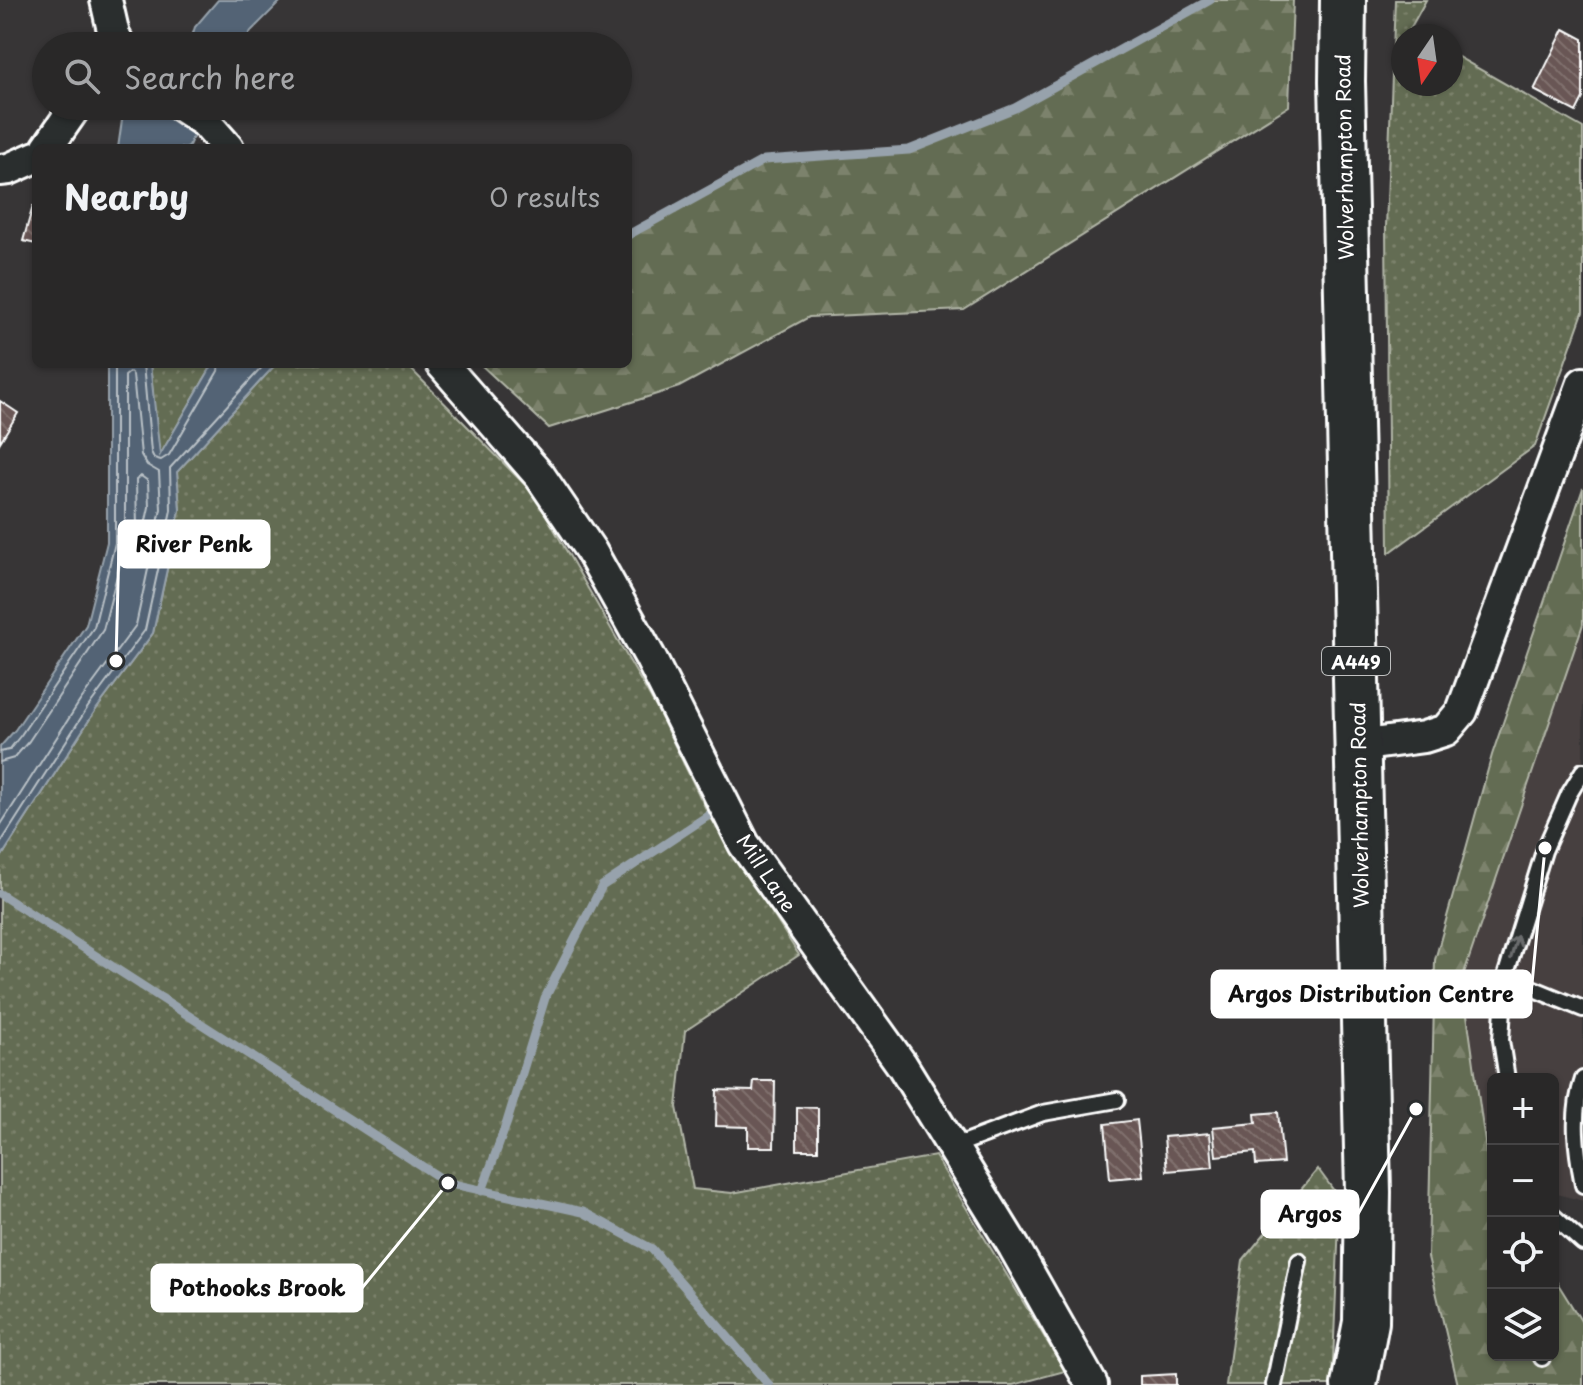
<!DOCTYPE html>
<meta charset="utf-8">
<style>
:root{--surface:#292828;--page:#353434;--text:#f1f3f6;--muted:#a5a6a8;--line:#454445}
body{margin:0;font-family:"Playpen Sans",sans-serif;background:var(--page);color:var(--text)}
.controls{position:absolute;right:24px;bottom:24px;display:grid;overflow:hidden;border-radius:12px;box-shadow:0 2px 6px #0004}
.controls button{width:72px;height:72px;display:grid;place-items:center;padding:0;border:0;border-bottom:2px solid var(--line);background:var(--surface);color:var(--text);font:40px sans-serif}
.compass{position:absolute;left:1391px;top:24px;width:72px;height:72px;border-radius:50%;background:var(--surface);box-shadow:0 2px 6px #0004;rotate:193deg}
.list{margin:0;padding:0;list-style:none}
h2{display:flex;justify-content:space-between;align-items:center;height:104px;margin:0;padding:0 32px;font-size:34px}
h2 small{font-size:26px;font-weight:400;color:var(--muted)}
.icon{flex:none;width:44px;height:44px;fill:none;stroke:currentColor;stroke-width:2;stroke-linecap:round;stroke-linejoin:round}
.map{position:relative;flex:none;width:1583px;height:1385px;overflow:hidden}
.search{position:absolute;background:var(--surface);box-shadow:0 2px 6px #0004;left:32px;top:32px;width:600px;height:88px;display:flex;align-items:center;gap:20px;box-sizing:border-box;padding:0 28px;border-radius:44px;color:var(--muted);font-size:30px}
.panel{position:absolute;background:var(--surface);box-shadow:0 2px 6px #0004;left:32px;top:144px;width:600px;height:224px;border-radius:12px}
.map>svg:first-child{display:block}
.built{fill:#463f3f}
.grass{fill:url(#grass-dots);stroke:#b2b6a8;stroke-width:2}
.forest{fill:url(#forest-firs);stroke:#b2b6a8;stroke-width:2}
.water{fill:#526474;stroke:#97a2ac;stroke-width:2}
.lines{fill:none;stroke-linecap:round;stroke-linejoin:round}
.shore{stroke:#bac1c7;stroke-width:2}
.stream{stroke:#97a2ac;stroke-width:9}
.building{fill:url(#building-back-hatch);stroke:#fff;stroke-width:2}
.service-casing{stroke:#fff;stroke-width:20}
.minor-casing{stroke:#fff;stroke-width:36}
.trunk-casing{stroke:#fff;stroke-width:50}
.service{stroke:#2a2d2e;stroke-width:14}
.minor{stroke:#2a2d2e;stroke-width:30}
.trunk{stroke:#2a2d2e;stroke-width:44}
.oneway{stroke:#6a6c6d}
.labels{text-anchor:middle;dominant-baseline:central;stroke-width:7;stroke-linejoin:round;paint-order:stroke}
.shield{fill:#2a2d2e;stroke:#bfc0c0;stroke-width:2}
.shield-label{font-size:18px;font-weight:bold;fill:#fff}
.street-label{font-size:20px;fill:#fff;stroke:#2a2d2e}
.leader{fill:none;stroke:#fff;stroke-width:3}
.callout-dot{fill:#fff;stroke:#2a2d2e;stroke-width:3}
.callout{fill:#fff;stroke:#fff;stroke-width:3}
.callout-label{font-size:22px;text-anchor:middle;font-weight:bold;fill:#111}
</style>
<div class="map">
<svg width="1583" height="1385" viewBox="0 0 1583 1385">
<defs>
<pattern id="grass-dots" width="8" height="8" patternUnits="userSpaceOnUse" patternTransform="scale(2)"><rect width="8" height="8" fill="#646c52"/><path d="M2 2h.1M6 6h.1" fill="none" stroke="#7b826c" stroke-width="1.8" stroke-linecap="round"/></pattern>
<pattern id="forest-firs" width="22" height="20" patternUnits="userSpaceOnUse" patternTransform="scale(2)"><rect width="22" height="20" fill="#646c52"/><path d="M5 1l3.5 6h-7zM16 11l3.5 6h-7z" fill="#7b826c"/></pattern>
<pattern id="building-back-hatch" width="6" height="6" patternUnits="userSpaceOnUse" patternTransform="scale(2)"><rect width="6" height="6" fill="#695754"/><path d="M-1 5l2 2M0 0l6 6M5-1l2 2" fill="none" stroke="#80706e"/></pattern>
</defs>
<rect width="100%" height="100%" fill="#373536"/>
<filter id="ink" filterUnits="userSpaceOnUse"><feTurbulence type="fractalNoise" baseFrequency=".0125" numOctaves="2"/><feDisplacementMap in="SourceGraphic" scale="16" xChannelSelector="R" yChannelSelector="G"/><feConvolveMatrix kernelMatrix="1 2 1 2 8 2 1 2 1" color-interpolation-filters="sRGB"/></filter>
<g filter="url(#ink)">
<path class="built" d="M 1583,624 L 1583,1201 L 1553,1193 L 1553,1079 L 1493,1079 L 1493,1179 L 1490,1178 L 1462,979 Z"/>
<path class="grass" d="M 1395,0 L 1426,0 L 1410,29 L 1422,36 L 1403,36 L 1403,84 L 1451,84 L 1451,53 L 1583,128 L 1583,312 L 1535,446 L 1389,553 L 1386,227 Z
M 150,364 L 213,364 L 159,457 Z
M 276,364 L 406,364 L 534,494 L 657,709 L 709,815 L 799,955 L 685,1031 L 677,1107 L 693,1189 L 732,1193 L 935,1156 L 1065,1371 L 1013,1385 L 0,1385 L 0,859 L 95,711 L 153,633 L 180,510 L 177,472 Z
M 1318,1169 L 1340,1199 L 1332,1385 L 1226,1385 L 1243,1260 Z"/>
<path class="forest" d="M 1210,0 L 1293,0 L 1289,106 L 964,310 L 809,317 L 679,387 L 549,428 L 480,364 L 628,364 L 628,235 L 764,160 L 909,150 L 1015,108 Z
M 1583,488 L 1583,624 L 1462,979 L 1490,1178 L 1493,1183 L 1493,1355 L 1553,1355 L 1553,1276 L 1583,1324 L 1583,1385 L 1458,1385 L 1428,1257 L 1435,960 L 1492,755 Z"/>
<path class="water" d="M 218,0 L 282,0 L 251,31 L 242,46 L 189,46 L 195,27 Z
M 133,106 L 206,106 L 188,148 L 118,148 L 123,113 Z
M 107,364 L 150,364 L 160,455 L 213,364 L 276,364 L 177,472 L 180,510 L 153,633 L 95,711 L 0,859 L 0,747 L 15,730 L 86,625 L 107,542 Z"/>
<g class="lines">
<path class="shore" d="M 143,364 L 151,452 L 154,458 L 161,460 L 169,455 L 218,371 L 219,364
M 141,476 L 148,481 L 149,507 L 144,530 L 141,533 L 137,529 L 136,480 Z
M 0,752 L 9,750 L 21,735 L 94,627 L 115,543 L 115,364
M 0,762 L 14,758 L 29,741 L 103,630 L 125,544 L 125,376 L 130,372 L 133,375 L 141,455 L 147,465 L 159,472 L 161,509 L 136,625 L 80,701 L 0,826
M 0,844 L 88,707 L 145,630 L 171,510 L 170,468 L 265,364"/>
<path class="stream" d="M 628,235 L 764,160 L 909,150 L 1015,108 L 1210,0
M 0,894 L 448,1183 L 583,1212 L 652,1249 L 769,1385
M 482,1191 L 507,1122 L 545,998 L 602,886 L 709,815"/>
</g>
<path class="building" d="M 1564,29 L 1583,39 L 1583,98 L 1576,112 L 1534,90 Z
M 33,206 L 36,206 L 36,244 L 23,241 Z
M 0,401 L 18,413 L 0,442 Z
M 754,1081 L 775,1081 L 774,1147 L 748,1147 L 748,1127 L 716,1126 L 717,1090 L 753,1091 Z
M 797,1107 L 818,1108 L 818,1150 L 797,1150 Z
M 1278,1112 L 1283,1163 L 1256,1165 L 1255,1152 L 1216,1156 L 1213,1127 L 1256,1123 L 1255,1114 Z
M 1137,1120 L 1143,1176 L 1110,1179 L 1105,1124 Z
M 1210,1133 L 1213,1167 L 1167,1171 L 1164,1137 Z
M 1176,1374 L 1176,1385 L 1140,1385 L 1140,1376 Z"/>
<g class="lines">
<g class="service-casing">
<path id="service" d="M 1505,977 L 1583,1009
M 1507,1079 L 1501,1040 L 1505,977 L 1544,851 L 1569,794 L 1583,771
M 1583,1079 C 1571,1114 1576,1149 1583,1185
M 952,1147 L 1043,1113 L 1117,1100
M 1553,1216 L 1583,1243
M 1542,1358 L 1542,1355
M 1274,1385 L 1299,1261"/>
</g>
<g class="minor-casing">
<path id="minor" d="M 106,0 L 114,35 L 120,46
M 181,106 L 205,122 L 228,148
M 47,148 L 76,106
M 0,170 L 9,169 L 36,157
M 442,364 L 540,476 L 591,551 L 650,657 L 744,844 L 902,1065 L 1014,1247 L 1092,1385
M 1358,746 L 1424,737 L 1446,730 L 1462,711 L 1583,383"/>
</g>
<g class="trunk-casing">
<path id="trunk" d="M 1343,0 L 1342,81 L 1368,1192 L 1366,1322 L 1354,1385"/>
</g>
<use href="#service" class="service"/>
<use href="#minor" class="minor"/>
<use href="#trunk" class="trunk"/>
</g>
<defs><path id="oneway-shaft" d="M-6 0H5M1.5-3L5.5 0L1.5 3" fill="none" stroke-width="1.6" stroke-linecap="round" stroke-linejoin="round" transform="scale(2)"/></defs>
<use class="oneway" href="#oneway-shaft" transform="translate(1514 947) rotate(-74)"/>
</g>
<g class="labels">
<rect class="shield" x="1322" y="647" width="68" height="28" rx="6"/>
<g class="shield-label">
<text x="1356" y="661">A449</text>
</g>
<g class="street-label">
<text transform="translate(1344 157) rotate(-91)">Wolverhampton Road</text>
<text transform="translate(1359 805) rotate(-91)">Wolverhampton Road</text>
<text transform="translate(767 873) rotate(56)">Mill Lane</text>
</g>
</g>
<path class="leader" d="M116 661L119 544M1545 848L1531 994M1416 1109L1358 1214M448 1183L362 1288"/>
<g class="callout-dot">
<circle cx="116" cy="661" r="8"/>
<circle cx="1545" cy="848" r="8"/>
<circle cx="1416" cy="1109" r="8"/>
<circle cx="448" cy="1183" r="8"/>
</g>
<g class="callout">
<rect x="119" y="521" width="150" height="46" rx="8"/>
<rect x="1212" y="971" width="319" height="46" rx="8"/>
<rect x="1262" y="1191" width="96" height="46" rx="8"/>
<rect x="152" y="1265" width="210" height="46" rx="8"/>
</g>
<g class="callout-label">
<text x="194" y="552">River Penk</text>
<text x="1371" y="1002">Argos Distribution Centre</text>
<text x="1310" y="1222">Argos</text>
<text x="257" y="1296">Pothooks Brook</text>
</g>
</svg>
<div class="controls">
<button>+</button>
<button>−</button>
<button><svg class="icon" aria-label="locate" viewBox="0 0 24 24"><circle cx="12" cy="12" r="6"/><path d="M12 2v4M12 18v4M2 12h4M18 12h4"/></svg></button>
<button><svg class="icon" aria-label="layers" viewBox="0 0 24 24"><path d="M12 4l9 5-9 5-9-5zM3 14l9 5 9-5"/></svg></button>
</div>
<svg class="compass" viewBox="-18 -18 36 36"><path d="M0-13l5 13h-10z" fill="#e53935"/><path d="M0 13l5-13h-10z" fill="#a5a6a8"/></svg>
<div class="search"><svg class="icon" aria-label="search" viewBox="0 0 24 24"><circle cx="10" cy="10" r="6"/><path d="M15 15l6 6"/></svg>Search here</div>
<section class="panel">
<h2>Nearby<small>0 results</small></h2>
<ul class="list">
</ul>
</section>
</div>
